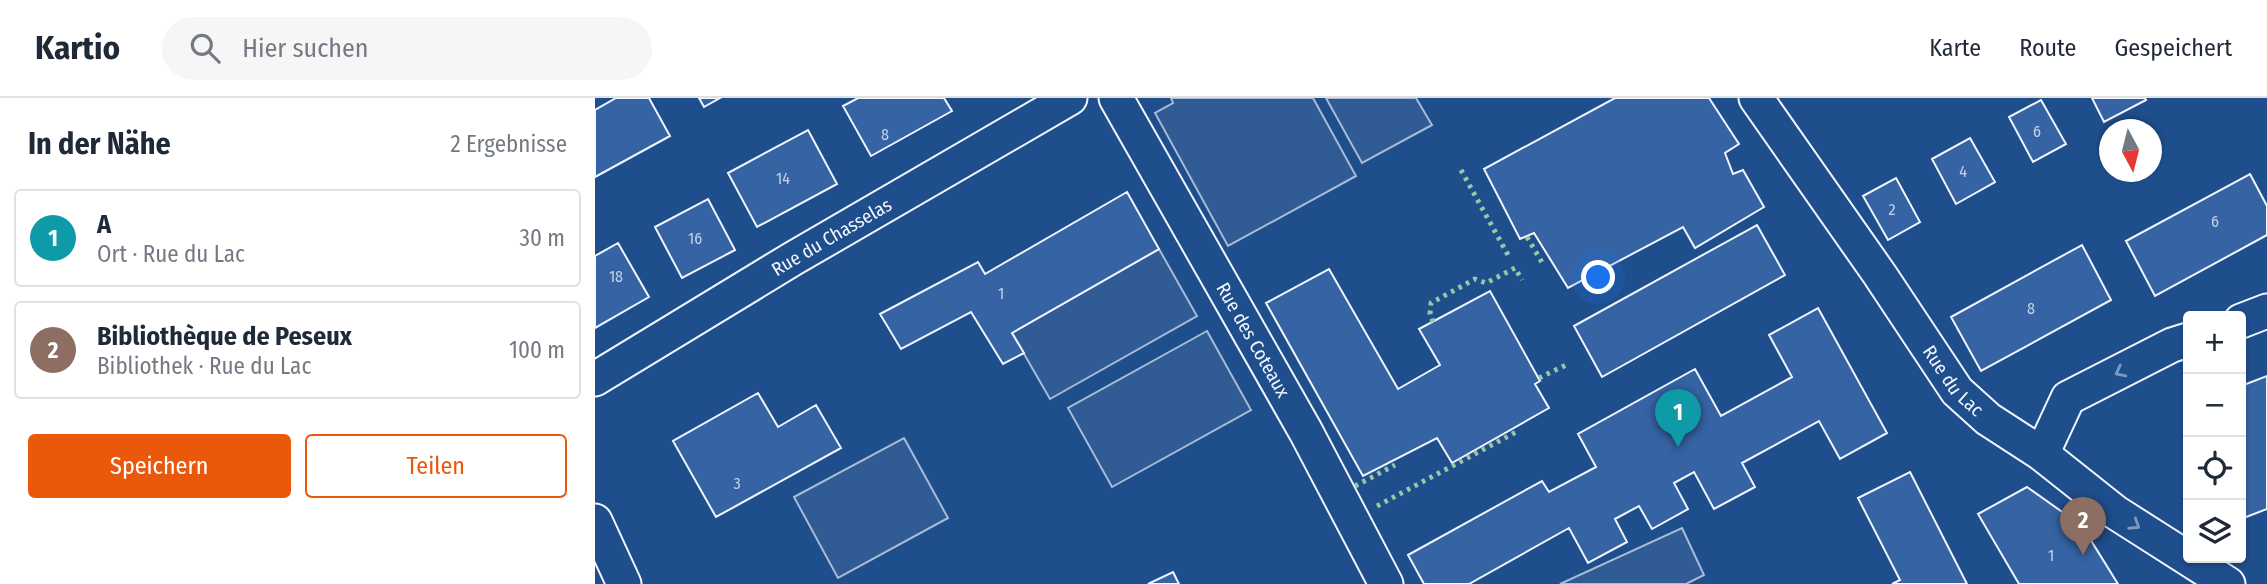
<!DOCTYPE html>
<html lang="de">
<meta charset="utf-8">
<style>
:root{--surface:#fff;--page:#f6f6f7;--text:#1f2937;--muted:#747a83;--line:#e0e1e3;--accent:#ea580c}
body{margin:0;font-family:"Fira Sans Condensed",sans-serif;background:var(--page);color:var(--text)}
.controls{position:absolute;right:21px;bottom:21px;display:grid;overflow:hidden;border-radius:7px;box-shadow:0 2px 5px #0004}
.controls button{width:63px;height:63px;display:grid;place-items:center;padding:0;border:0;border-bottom:2px solid var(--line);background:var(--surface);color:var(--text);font:35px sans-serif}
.compass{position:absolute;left:1504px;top:21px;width:63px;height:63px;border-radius:50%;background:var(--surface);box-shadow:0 2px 5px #0004;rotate:173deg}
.you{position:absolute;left:1004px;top:180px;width:24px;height:24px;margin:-18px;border:5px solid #fff;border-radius:50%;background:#1a73e8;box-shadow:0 0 0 10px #1a73e833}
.badge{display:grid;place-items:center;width:46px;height:46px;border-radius:50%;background:var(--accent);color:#fff;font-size:23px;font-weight:700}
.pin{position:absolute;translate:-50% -58px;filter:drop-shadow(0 2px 4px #0008)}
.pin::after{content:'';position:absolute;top:37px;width:24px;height:21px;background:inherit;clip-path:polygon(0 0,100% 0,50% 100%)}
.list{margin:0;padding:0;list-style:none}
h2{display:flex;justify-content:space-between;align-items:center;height:91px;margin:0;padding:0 28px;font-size:30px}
h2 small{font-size:23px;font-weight:400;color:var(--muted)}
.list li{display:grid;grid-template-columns:46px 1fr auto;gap:21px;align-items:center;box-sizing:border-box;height:98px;margin:0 14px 14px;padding:0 14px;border:2px solid var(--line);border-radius:7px}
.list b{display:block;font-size:26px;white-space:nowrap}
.list p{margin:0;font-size:23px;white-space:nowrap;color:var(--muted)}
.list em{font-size:23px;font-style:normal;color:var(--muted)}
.actions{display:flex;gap:14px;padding:21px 28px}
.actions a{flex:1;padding:16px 0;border:2px solid var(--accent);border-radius:7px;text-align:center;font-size:24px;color:var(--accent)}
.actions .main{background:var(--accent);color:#fff}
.icon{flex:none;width:38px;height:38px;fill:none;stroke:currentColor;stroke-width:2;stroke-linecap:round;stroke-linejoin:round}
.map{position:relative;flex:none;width:1672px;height:486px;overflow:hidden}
header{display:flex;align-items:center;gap:42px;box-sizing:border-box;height:98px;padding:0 35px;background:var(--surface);border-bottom:2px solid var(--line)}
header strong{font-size:33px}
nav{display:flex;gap:38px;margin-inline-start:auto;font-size:24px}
.search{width:490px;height:63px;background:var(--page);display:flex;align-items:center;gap:18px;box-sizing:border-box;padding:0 24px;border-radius:38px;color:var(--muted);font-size:26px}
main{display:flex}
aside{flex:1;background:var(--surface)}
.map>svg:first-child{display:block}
.built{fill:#305b95;stroke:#a8bbd7;stroke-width:2}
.building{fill:#3563a3;stroke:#f2f6ff;stroke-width:2}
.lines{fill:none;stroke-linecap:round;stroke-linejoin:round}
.minor-casing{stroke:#f2f6ff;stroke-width:37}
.minor{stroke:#1f4e8c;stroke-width:33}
.hedge{stroke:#97c8a6;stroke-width:5;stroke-dasharray:3.5 5;stroke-linecap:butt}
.oneway{stroke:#7e9ac0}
.labels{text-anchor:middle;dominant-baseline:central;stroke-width:5;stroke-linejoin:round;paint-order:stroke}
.number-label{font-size:16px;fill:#c3d1e8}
.street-label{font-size:19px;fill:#f2f6ff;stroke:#1f4e8c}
</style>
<header>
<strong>Kartio</strong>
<div class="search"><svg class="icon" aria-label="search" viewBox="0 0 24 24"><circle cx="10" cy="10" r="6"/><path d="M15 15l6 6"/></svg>Hier suchen</div>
<nav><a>Karte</a><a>Route</a><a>Gespeichert</a></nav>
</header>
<main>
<aside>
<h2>In der Nähe<small>2 Ergebnisse</small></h2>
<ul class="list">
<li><span class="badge" style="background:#0f9aa8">1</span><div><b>A</b><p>Ort · Rue du Lac</p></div><em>30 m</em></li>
<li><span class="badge" style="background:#8d6e63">2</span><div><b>Bibliothèque de Peseux</b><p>Bibliothek · Rue du Lac</p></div><em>100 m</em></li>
</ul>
<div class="actions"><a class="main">Speichern</a><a>Teilen</a></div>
</aside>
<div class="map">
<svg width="1672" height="486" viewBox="0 0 1672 486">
<rect width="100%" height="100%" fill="#1f4e8c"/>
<path class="built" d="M 576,0 L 718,0 L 761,78 L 633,148 L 560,15 L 578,5 Z
M 731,0 L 821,0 L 837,27 L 767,65 Z
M 564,151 L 602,218 L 455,301 L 417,235 Z
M 612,233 L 656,312 L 517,389 L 473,310 Z
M 309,340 L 353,420 L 243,480 L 199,399 Z
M 1087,430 L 1109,477 L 1091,486 L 965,486 Z"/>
<path class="building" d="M 21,0 L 54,0 L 75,38 L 0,79 L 0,12 Z
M 104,0 L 125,0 L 109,9 Z
M 263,0 L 349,0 L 357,13 L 276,58 L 248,8 Z
M 1020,0 L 1114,0 L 1144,46 L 1130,55 L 1138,76 L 1148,72 L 1169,109 L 1100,150 L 1088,129 L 973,190 L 939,135 L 925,141 L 889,71 Z
M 1497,0 L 1550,0 L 1551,2 L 1509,24 Z
M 1446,2 L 1471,46 L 1438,64 L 1414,19 Z
M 213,32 L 242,86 L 162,129 L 133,75 Z
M 1375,40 L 1400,84 L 1361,106 L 1337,61 Z
M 1655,76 L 1672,108 L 1672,137 L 1560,198 L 1531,143 Z
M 1301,80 L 1325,124 L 1293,142 L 1268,98 Z
M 532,94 L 564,151 L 417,235 L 429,255 L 408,266 L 376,214 L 306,251 L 285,216 L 383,164 L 390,176 Z
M 113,101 L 140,152 L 87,180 L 60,129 Z
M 1162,127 L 1190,177 L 1007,279 L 979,228 Z
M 23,145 L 54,199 L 0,230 L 0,158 Z
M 1487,147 L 1516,202 L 1386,273 L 1356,219 Z
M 734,171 L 803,291 L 845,267 L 824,231 L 895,193 L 945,283 L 940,286 L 954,310 L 857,365 L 842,340 L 768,378 L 671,205 Z
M 1223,210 L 1292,335 L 1245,361 L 1224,323 L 1147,365 L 1160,389 L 1119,411 L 1099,374 L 1079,385 L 1093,411 L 1057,431 L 1044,408 L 1020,421 L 1032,444 L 993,465 L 974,430 L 874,486 L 829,486 L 813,457 L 947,383 L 954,394 L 1001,369 L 983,336 L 1100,271 L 1126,318 L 1197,279 L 1174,237 Z
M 1672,278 L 1672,411 L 1646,421 L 1646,288 Z
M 163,295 L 183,329 L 221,307 L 246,350 L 121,419 L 78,343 Z
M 1315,374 L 1372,486 L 1297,486 L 1305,482 L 1263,400 Z
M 1432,389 L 1487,428 L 1523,486 L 1424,486 L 1383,416 Z
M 578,474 L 584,486 L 553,486 Z"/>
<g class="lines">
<g class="minor-casing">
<g id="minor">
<path id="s1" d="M 521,0 L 711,334 L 791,486"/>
<path id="s2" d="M 1161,0 L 1285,177 L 1362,293 L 1393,321 L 1447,356 L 1520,414 L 1633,486"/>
<path d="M 1646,223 L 1672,213"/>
<path id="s3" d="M 0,281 L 199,160 L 475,0"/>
<path d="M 1447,356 L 1473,300 L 1577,247 L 1593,242"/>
<path d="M 0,423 L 29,486"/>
</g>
</g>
<use href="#minor" class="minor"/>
<path class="hedge" d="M 866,72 L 913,157
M 932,139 L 948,166
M 838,224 L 835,216 L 836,205 L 880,181 L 891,185 L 920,170 L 927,182
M 944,280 L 973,266
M 760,388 L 800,367
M 782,408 L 923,333"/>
</g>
<defs><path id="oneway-chevron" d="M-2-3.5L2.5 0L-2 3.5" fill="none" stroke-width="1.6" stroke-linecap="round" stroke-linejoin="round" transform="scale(1.75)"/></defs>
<g class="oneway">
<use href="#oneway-chevron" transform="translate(1525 274) rotate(153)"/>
<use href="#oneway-chevron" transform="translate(1540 427) rotate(33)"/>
</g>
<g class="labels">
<g class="number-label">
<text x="1442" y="33">6</text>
<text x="290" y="36">8</text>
<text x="1368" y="73">4</text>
<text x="188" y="80">14</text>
<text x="1297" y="111">2</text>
<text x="1620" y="123">6</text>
<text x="100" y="140">16</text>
<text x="21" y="178">18</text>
<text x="406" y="195">1</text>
<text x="1436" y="210">8</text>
<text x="142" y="385">3</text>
<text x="1456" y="457">1</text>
</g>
<g class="street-label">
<text stroke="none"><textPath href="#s3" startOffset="276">Rue du Chasselas</textPath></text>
<text stroke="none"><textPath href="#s1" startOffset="278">Rue des Coteaux</textPath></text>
<text stroke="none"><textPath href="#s2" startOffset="345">Rue du Lac</textPath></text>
</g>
</g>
</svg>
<div class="controls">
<button>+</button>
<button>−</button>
<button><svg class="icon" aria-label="locate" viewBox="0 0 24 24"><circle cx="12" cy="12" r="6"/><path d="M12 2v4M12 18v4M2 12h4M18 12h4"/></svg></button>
<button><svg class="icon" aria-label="layers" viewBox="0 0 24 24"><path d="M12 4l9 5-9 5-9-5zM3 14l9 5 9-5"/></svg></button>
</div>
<svg class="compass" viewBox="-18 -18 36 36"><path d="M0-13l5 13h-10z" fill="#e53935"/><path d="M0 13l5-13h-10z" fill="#747a83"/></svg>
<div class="you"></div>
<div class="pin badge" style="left:1083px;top:349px;background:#0f9aa8">1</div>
<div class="pin badge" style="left:1488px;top:457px;background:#8d6e63">2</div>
</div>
</main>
